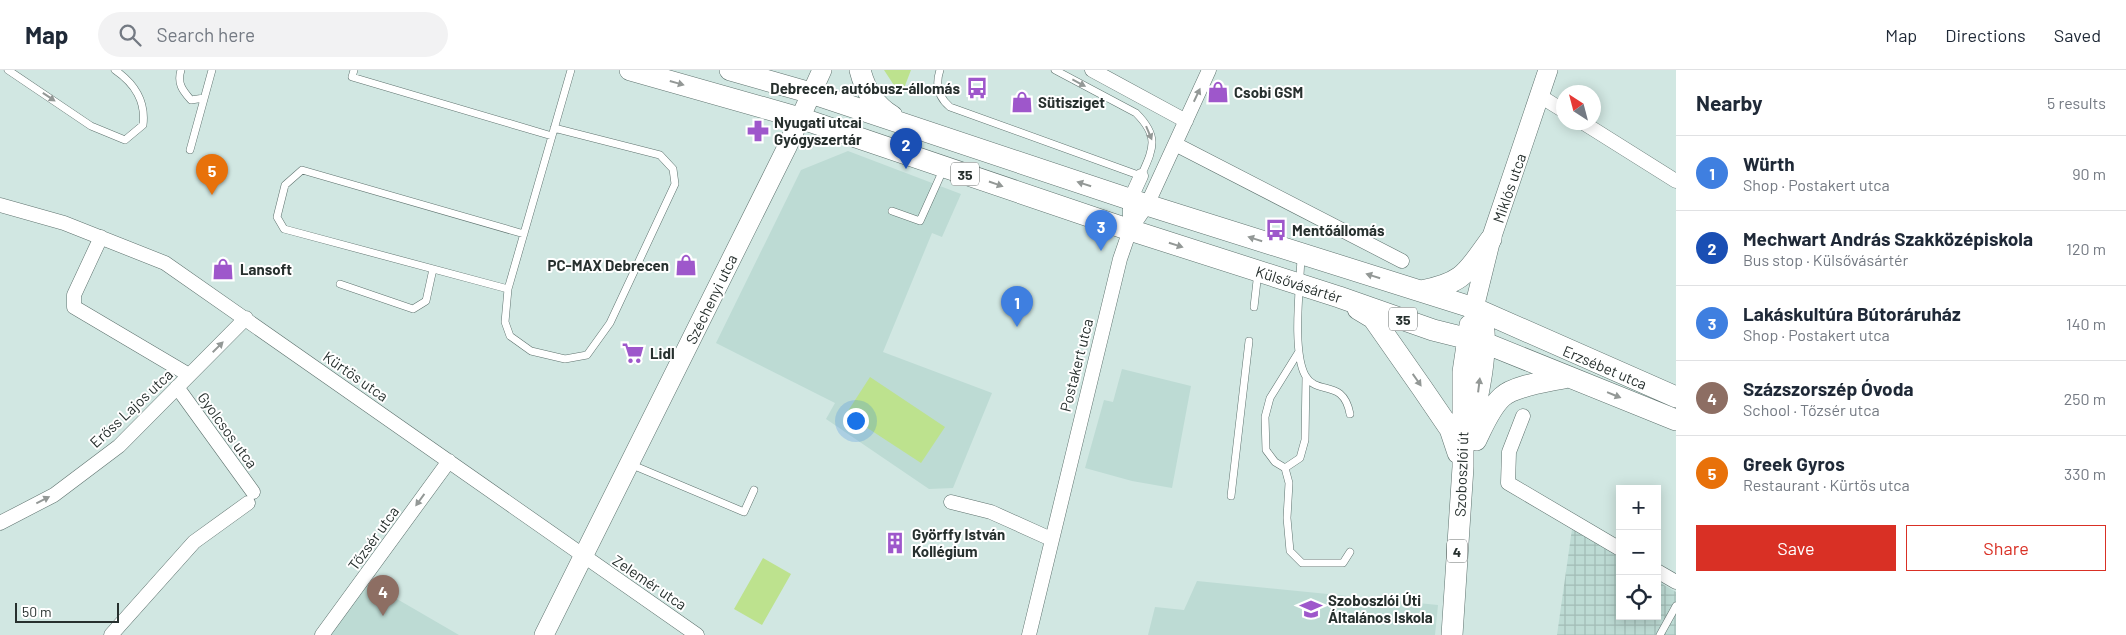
<!DOCTYPE html>
<meta charset="utf-8">
<style>
:root{--surface:#fff;--page:#f2f2f3;--text:#1f2937;--muted:#747a83;--line:#e0e1e3;--accent:#d93025}
body{margin:0;font-family:Barlow,sans-serif;background:var(--page);color:var(--text)}
.controls{position:absolute;right:15px;bottom:15px;display:grid;overflow:hidden;border-radius:0px;box-shadow:0 2px 12px #0003}
.controls button{width:45px;height:45px;display:grid;place-items:center;padding:0;border:0;border-bottom:1px solid var(--line);background:var(--surface);color:var(--text);font:25px sans-serif}
.compass{position:absolute;left:1556px;top:15px;width:45px;height:45px;border-radius:50%;background:var(--surface);box-shadow:0 2px 12px #0003;rotate:324deg}
.scale{position:absolute;left:15px;bottom:12px;width:104px;box-sizing:border-box;padding-left:5px;border:2px solid #27302e;border-top:0;font-size:14px;line-height:18px;white-space:nowrap;color:#27302e;-webkit-text-stroke:4px #fff;paint-order:stroke}
.you{position:absolute;left:855px;top:350px;width:18px;height:18px;margin:-12px;border:4px solid #fff;border-radius:50%;background:#1a73e8;box-shadow:0 0 0 8px #1a73e833}
.badge{display:grid;place-items:center;width:32px;height:32px;border-radius:50%;background:var(--accent);color:#fff;font-size:16px;font-weight:700}
.pin{position:absolute;translate:-50% -41px;filter:drop-shadow(0 1px 2px #0008)}
.pin::after{content:'';position:absolute;top:26px;width:18px;height:15px;background:inherit;clip-path:polygon(0 0,100% 0,50% 100%)}
.list{margin:0;padding:0;list-style:none}
h2{display:flex;justify-content:space-between;align-items:center;height:65px;margin:0;padding:0 20px;font-size:21px}
h2 small{font-size:16px;font-weight:400;color:var(--muted)}
.list li{display:grid;grid-template-columns:32px 1fr auto;gap:15px;align-items:center;box-sizing:border-box;height:75px;padding:0 20px;border-top:1px solid var(--line)}
.list b{display:block;font-size:19px;white-space:nowrap}
.list p{margin:0;font-size:16px;white-space:nowrap;color:var(--muted)}
.list em{font-size:16px;font-style:normal;color:var(--muted)}
.actions{display:flex;gap:10px;padding:15px 20px}
.actions a{flex:1;padding:11px 0;border:1px solid var(--accent);border-radius:0px;text-align:center;font-size:18px;color:var(--accent)}
.actions .main{background:var(--accent);color:#fff}
.icon{flex:none;width:28px;height:28px;fill:none;stroke:currentColor;stroke-width:2;stroke-linecap:round;stroke-linejoin:round}
.map{position:relative;flex:none;width:1676px;height:565px;overflow:hidden}
header{display:flex;align-items:center;gap:30px;box-sizing:border-box;height:70px;padding:0 25px;background:var(--surface);border-bottom:1px solid var(--line)}
header strong{font-size:24px}
nav{display:flex;gap:28px;margin-inline-start:auto;font-size:18px}
.search{width:350px;height:45px;background:var(--page);display:flex;align-items:center;gap:12px;box-sizing:border-box;padding:0 18px;border-radius:28px;color:var(--muted);font-size:19px}
main{display:flex}
aside{flex:1;background:var(--surface)}
.map>svg:first-child{display:block}
.built{fill:#bddbd4}
.industrial{fill:url(#industrial-grid)}
.green{fill:#bde28e}
.lines{fill:none;stroke-linecap:round;stroke-linejoin:round}
.lane-casing{stroke:#5e726e;stroke-width:8}
.street-casing{stroke:#5e726e;stroke-width:15}
.secondary-casing{stroke:#5e726e;stroke-width:20}
.primary-casing{stroke:#5e726e;stroke-width:22}
.lane{stroke:#fff;stroke-width:7}
.street{stroke:#fff;stroke-width:14}
.secondary{stroke:#fff;stroke-width:19}
.primary{stroke:#fff;stroke-width:21}
.oneway{fill:#939896}
.labels{text-anchor:middle;dominant-baseline:central;stroke-width:4;stroke-linejoin:round;paint-order:stroke}
.shield{fill:#fff;stroke:#686e6d;stroke-width:1}
.shield-label{font-size:14px;font-weight:bold;fill:#27302e}
.poi-label{font-size:15px;font-weight:bold;fill:#27302e;stroke:#fff;text-anchor:start}
.street-label{font-size:15px;fill:#27302e;stroke:#fff}
</style>
<header>
<strong>Map</strong>
<div class="search"><svg class="icon" aria-label="search" viewBox="0 0 24 24"><circle cx="10" cy="10" r="6"/><path d="M15 15l6 6"/></svg>Search here</div>
<nav><a>Map</a><a>Directions</a><a>Saved</a></nav>
</header>
<main>
<div class="map">
<svg width="1676" height="565" viewBox="0 0 1676 565">
<defs>
<pattern id="industrial-grid" width="8" height="8" patternUnits="userSpaceOnUse" patternTransform="scale(1.25)"><rect width="8" height="8" fill="#bddbd4"/><path d="M0 4h8M4 0v8" fill="none" stroke="#a2bcb6"/></pattern>
</defs>
<rect width="100%" height="100%" fill="#d1e7e2"/>
<path class="built" d="M 848,81 L 961,124 L 942,167 L 932,163 L 883,282 L 992,323 L 953,418 L 929,419 L 826,349 L 835,333 L 716,273 L 801,100 Z
M 1122,299 L 1191,316 L 1172,418 L 1132,411 L 1085,398 L 1104,330 L 1113,332 Z
M 366,511 L 459,565 L 327,565 Z
M 1197,511 L 1438,535 L 1435,565 L 1148,565 L 1155,537 L 1184,540 Z"/>
<path class="industrial" d="M 1572,459 L 1620,488 L 1620,546 L 1657,546 L 1657,511 L 1676,522 L 1676,565 L 1557,565 Z"/>
<path class="green" d="M 884,0 L 911,0 L 901,26 Z
M 870,307 L 945,357 L 921,393 L 846,344 Z
M 763,488 L 791,504 L 762,555 L 734,539 Z"/>
<g class="lines">
<g class="lane-casing">
<path id="lane" d="M 8,0 L 91,56 L 125,70 L 143,55 C 146,31 135,14 115,0
M 181,0 C 177,13 182,20 191,30 L 204,28
M 354,0 L 352,7 L 552,66
M 940,0 C 935,15 938,27 950,37 L 1141,106 C 1153,79 1160,67 1136,43 L 1055,0
M 554,58 L 660,85 L 673,99 L 675,114 L 610,253 L 587,285 L 565,289 L 531,281 L 510,266 L 505,252 L 508,219 L 571,0
M 190,80 L 212,0
M 892,141 L 920,151 L 943,100
M 1301,187 C 1300,217 1292,280 1305,305 C 1317,327 1343,307 1350,344
M 340,214 L 413,239 L 426,231 L 433,199
M 508,219 L 284,159 L 277,147 L 285,115 L 302,100 L 524,164
M 1254,237 L 1258,202
M 1298,283 L 1270,328 L 1265,347 L 1266,380 L 1275,392 L 1285,398 L 1300,388 L 1305,370 L 1306,307
M 630,394 L 744,442 L 754,420
M 1285,398 L 1289,413 L 1287,448 L 1290,481 L 1302,493 L 1343,493 L 1350,482
M 1231,426 L 1249,271
M 1660,565 L 1676,536"/>
</g>
<g class="street-casing">
<path id="street" d="M 1092,0 L 1186,51
M 1540,26 L 1564,41
M 1582,52 L 1676,111
M 1175,74 L 1402,191
M 0,135 L 64,153 L 165,193 L 697,565
M 1130,160 L 1130,130 L 1141,106
M 101,167 L 74,225 L 74,237 L 189,305
M 177,317 L 253,422
M 1523,346 L 1509,382 L 1508,413 L 1620,479
M 951,432 L 991,442 L 1051,469
M 0,453 L 54,425 L 119,376 L 246,248
M 1657,501 L 1676,512
M 111,565 L 194,472 L 248,433
M 322,565 L 449,391
M 1029,565 L 1120,189 L 1130,160 L 1147,135 L 1209,0"/>
</g>
<g class="secondary-casing">
<path id="secondary" d="M 1474,238 L 1491,169 L 1548,0
M 544,565 L 787,77 L 822,0"/>
</g>
<g class="primary-casing">
<path id="primary" d="M 630,0 L 800,48 L 1130,160 L 1339,227 L 1433,260 L 1485,273 L 1676,350
M 730,0 L 811,23 L 1147,135 L 1474,238 L 1676,327
M 860,0 C 865,20 875,36 892,46
M 1421,221 C 1464,213 1467,202 1491,169
M 1358,239 L 1373,248 L 1422,318 L 1450,359 L 1458,383
M 1472,354 C 1478,324 1486,291 1484,261
M 1476,370 C 1483,356 1490,338 1502,327 C 1515,315 1551,311 1568,307
M 1452,565 L 1463,397 L 1463,302 L 1470,255"/>
</g>
<use href="#lane" class="lane"/>
<use href="#street" class="street"/>
<use href="#secondary" class="secondary"/>
<use href="#primary" class="primary"/>
</g>
<defs><path id="oneway-solid" d="M-6-.8H1V-3.2L6.5 0L1 3.2V.8H-6Z" transform="scale(1.25)"/></defs>
<g class="oneway">
<use href="#oneway-solid" transform="translate(677 13) rotate(16)"/>
<use href="#oneway-solid" transform="translate(1079 13) rotate(28)"/>
<use href="#oneway-solid" transform="translate(1197 25) rotate(-65)"/>
<use href="#oneway-solid" transform="translate(49 27) rotate(34)"/>
<use href="#oneway-solid" transform="translate(1149 63) rotate(67)"/>
<use href="#oneway-solid" transform="translate(996 114) rotate(19)"/>
<use href="#oneway-solid" transform="translate(1084 114) rotate(-162)"/>
<use href="#oneway-solid" transform="translate(1255 169) rotate(-163)"/>
<use href="#oneway-solid" transform="translate(1176 175) rotate(18)"/>
<use href="#oneway-solid" transform="translate(1373 206) rotate(-162)"/>
<use href="#oneway-solid" transform="translate(218 277) rotate(-45)"/>
<use href="#oneway-solid" transform="translate(1417 310) rotate(55)"/>
<use href="#oneway-solid" transform="translate(1479 315) rotate(-83)"/>
<use href="#oneway-solid" transform="translate(1614 325) rotate(22)"/>
<use href="#oneway-solid" transform="translate(43 430) rotate(-27)"/>
<use href="#oneway-solid" transform="translate(420 430) rotate(126)"/>
</g>
<defs>
<g id="bus-bare" transform="scale(1.725)"><path d="M-5-6H5V4H4V6H2V4H-2V6H-4V4H-5ZM-3.5-4V0h7V-4ZM-3.5 1.2v1.5H-2V1.2ZM2 1.2v1.5H3.5V1.2Z" fill="#9e57cb" stroke="#fff" stroke-width="2.5" paint-order="stroke"/></g>
<g id="shop-bare" transform="scale(1.725)"><path d="M-5-2.5h2.3a2.7 3.5 0 0 1 5.4 0H5L5.5 6h-11ZM-1.5-2.5h3a1.5 2.3 0 0 0-3 0Z" fill="#9e57cb" stroke="#fff" stroke-width="2.5" paint-order="stroke"/></g>
<g id="pharmacy-bare" transform="scale(1.725)"><path d="M-2-6h4v4h4v4h-4v4h-4v-4h-4v-4h4Z" fill="#9e57cb" stroke="#fff" stroke-width="2.5" paint-order="stroke"/></g>
<g id="supermarket-bare" transform="scale(1.725)"><path d="M-6-5.5h2.5l.6 2H6L4.5 2H-2.5L-4.4-4H-6ZM-1.5 3.2a1.3 1.3 0 1 0 .1 0ZM3 3.2a1.3 1.3 0 1 0 .1 0Z" fill="#9e57cb" stroke="#fff" stroke-width="2.5" paint-order="stroke"/></g>
<g id="building-bare" transform="scale(1.725)"><path d="M-4-6H4V6H1V3H-1V6H-4ZM-2.5-4.3h1.7v1.8h-1.7ZM.8-4.3h1.7v1.8H.8ZM-2.5-1h1.7V.8h-1.7ZM.8-1h1.7V.8H.8Z" fill="#9e57cb" stroke="#fff" stroke-width="2.5" paint-order="stroke"/></g>
<g id="school-bare" transform="scale(1.725)"><path d="M0-5L7-2L0 1L-7-2ZM-4 1L0 2.5L4 1V4Q0 6-4 4Z" fill="#9e57cb" stroke="#fff" stroke-width="2.5" paint-order="stroke"/></g>
</defs>
<g fill-rule="evenodd">
<use href="#bus-bare" x="977" y="18"/>
<use href="#shop-bare" x="1218" y="22"/>
<use href="#shop-bare" x="1022" y="32"/>
<use href="#pharmacy-bare" x="758" y="61"/>
<use href="#bus-bare" x="1276" y="160"/>
<use href="#shop-bare" x="686" y="195"/>
<use href="#shop-bare" x="223" y="199"/>
<use href="#supermarket-bare" x="633" y="283"/>
<use href="#building-bare" x="895" y="473"/>
<use href="#school-bare" x="1311" y="539"/>
</g>
<g class="labels">
<g class="shield">
<rect x="951" y="92.5" width="28" height="23" rx="4"/>
<rect x="1389" y="237.5" width="28" height="23" rx="4"/>
<rect x="1447" y="469.5" width="20" height="23" rx="4"/>
</g>
<g class="shield-label">
<text x="965" y="104">35</text>
<text x="1403" y="249">35</text>
<text x="1457" y="481">4</text>
</g>
<g class="poi-label">
<text x="960" y="18" text-anchor="end">Debrecen, autóbusz-állomás</text>
<text x="1234" y="22">Csobi GSM</text>
<text x="1038" y="32">Sütisziget</text>
<text x="774" y="52">Nyugati utcai<tspan x="774" dy="17">Gyógyszertár</tspan></text>
<text x="1292" y="160">Mentőállomás</text>
<text x="669" y="195" text-anchor="end">PC-MAX Debrecen</text>
<text x="240" y="199">Lansoft</text>
<text x="650" y="283">Lidl</text>
<text x="912" y="464">Györffy István<tspan x="912" dy="17">Kollégium</tspan></text>
<text x="1328" y="530">Szoboszlói Úti<tspan x="1328" dy="17">Általános Iskola</tspan></text>
</g>
<g class="street-label">
<text transform="translate(1509 118) rotate(-71)">Miklós utca</text>
<text transform="translate(1299 214) rotate(18)">Külsővásártér</text>
<text transform="translate(711 229) rotate(-64)">Széchenyi utca</text>
<text transform="translate(1076 295) rotate(-76)">Postakert utca</text>
<text transform="translate(1605 297) rotate(23)">Erzsébet utca</text>
<text transform="translate(356 306) rotate(35)">Kürtös utca</text>
<text transform="translate(131 338) rotate(-43)">Erőss Lajos utca</text>
<text transform="translate(228 360) rotate(54)">Gyolcsos utca</text>
<text transform="translate(1461 404) rotate(-88)">Szoboszlói út</text>
<text transform="translate(373 468) rotate(-54)">Tőzsér utca</text>
<text transform="translate(650 512) rotate(34)">Zelemér utca</text>
</g>
</g>
</svg>
<div class="controls">
<button>+</button>
<button>−</button>
<button><svg class="icon" aria-label="locate" viewBox="0 0 24 24"><circle cx="12" cy="12" r="6"/><path d="M12 2v4M12 18v4M2 12h4M18 12h4"/></svg></button>
</div>
<svg class="compass" viewBox="-18 -18 36 36"><path d="M0-13l5 13h-10z" fill="#e53935"/><path d="M0 13l5-13h-10z" fill="#747a83"/></svg>
<div class="scale">50 m</div>
<div class="you"></div>
<div class="pin badge" style="left:1017px;top:257px;background:#3f7fe0">1</div>
<div class="pin badge" style="left:906px;top:99px;background:#1a4fb4">2</div>
<div class="pin badge" style="left:1101px;top:181px;background:#3f7fe0">3</div>
<div class="pin badge" style="left:383px;top:546px;background:#8d6e63">4</div>
<div class="pin badge" style="left:212px;top:125px;background:#e8710a">5</div>
</div>
<aside>
<h2>Nearby<small>5 results</small></h2>
<ul class="list">
<li><span class="badge" style="background:#3f7fe0">1</span><div><b>Würth</b><p>Shop · Postakert utca</p></div><em>90 m</em></li>
<li><span class="badge" style="background:#1a4fb4">2</span><div><b>Mechwart András Szakközépiskola</b><p>Bus stop · Külsővásártér</p></div><em>120 m</em></li>
<li><span class="badge" style="background:#3f7fe0">3</span><div><b>Lakáskultúra Bútoráruház</b><p>Shop · Postakert utca</p></div><em>140 m</em></li>
<li><span class="badge" style="background:#8d6e63">4</span><div><b>Százszorszép Óvoda</b><p>School · Tőzsér utca</p></div><em>250 m</em></li>
<li><span class="badge" style="background:#e8710a">5</span><div><b>Greek Gyros</b><p>Restaurant · Kürtös utca</p></div><em>330 m</em></li>
</ul>
<div class="actions"><a class="main">Save</a><a>Share</a></div>
</aside>
</main>
